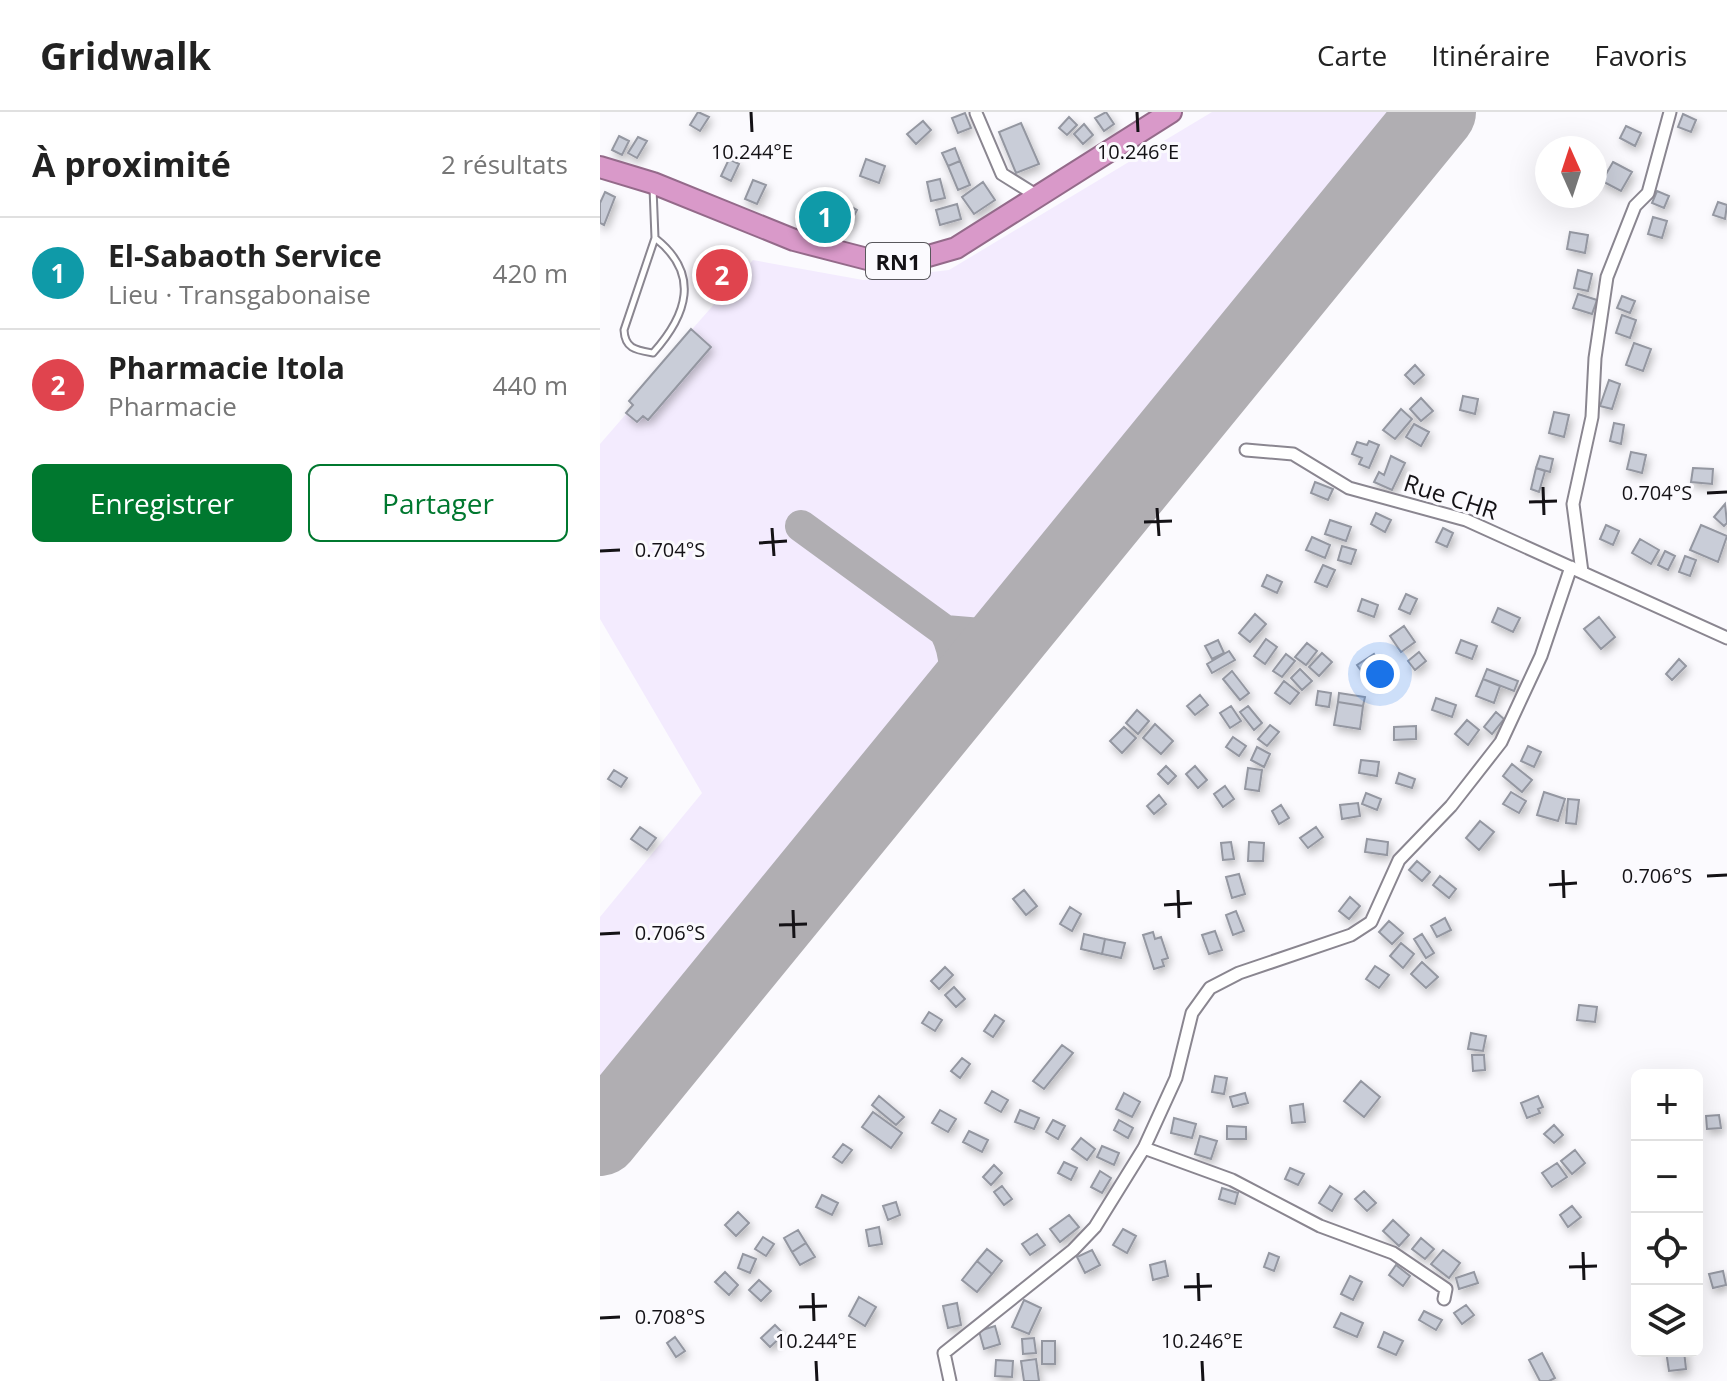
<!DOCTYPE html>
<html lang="fr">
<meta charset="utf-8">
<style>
:root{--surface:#fff;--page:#f6f6f6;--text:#222;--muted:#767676;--line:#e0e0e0;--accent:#00782f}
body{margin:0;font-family:"Open Sans",sans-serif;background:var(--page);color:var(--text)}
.controls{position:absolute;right:24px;bottom:24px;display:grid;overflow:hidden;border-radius:12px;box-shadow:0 8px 32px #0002}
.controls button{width:72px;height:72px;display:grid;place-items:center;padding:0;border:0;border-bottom:2px solid var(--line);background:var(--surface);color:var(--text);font:40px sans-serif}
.compass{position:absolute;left:935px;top:24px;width:72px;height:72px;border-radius:50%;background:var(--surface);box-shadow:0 8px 32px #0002;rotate:357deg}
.you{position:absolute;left:780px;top:562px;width:28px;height:28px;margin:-20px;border:6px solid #fff;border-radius:50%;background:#1a73e8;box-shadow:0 0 0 12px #1a73e833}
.badge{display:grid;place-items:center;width:52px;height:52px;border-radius:50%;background:var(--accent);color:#fff;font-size:26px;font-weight:700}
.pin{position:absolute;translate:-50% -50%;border:4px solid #fff;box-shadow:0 2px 8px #0006}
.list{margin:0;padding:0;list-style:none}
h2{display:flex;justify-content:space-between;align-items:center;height:104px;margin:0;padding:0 32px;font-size:34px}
h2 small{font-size:26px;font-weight:400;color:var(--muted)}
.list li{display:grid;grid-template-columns:52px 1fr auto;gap:24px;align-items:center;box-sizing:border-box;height:112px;padding:0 32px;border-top:2px solid var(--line)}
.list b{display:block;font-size:30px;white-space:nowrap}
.list p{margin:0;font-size:26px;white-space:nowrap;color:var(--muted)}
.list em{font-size:26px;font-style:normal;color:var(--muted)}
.actions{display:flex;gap:16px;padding:24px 32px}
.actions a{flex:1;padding:18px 0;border:2px solid var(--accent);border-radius:12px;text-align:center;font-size:28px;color:var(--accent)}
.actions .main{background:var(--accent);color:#fff}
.icon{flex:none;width:44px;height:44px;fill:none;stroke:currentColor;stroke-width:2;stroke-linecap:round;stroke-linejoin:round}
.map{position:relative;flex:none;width:1127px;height:1269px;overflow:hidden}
header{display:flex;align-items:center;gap:48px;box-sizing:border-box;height:112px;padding:0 40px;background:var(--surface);border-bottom:2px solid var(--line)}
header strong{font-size:38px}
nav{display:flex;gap:44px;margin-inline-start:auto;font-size:28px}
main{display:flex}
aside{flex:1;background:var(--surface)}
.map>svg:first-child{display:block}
.built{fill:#f3ebfe}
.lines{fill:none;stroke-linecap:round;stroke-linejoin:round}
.taxiway{stroke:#b0aeb2;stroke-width:32}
.runway{stroke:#b0aeb2;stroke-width:78}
.building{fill:#c9cdd8;stroke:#9497a1;stroke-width:2;filter:url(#shadow)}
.lane-casing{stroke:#8a8690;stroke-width:9}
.street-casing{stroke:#8a8690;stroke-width:15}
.highway-casing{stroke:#946a8a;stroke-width:24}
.lane{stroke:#fff;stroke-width:5}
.street{stroke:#fff;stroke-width:11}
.highway{stroke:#d999c9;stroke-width:20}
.ticks{fill:none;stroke:#141216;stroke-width:3}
.labels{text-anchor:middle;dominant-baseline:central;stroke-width:6;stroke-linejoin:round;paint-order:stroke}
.shield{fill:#fbfafe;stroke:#59585c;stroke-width:2}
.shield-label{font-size:22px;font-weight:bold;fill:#141216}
.street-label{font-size:24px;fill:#141216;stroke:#fbfafe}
.ticks-label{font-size:20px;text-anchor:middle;fill:#141216;stroke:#fbfafe;stroke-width:6;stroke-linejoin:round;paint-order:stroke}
</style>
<header>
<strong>Gridwalk</strong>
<nav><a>Carte</a><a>Itinéraire</a><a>Favoris</a></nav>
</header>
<main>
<aside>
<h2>À proximité<small>2 résultats</small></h2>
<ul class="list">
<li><span class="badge" style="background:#0f9aa8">1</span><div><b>El-Sabaoth Service</b><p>Lieu · Transgabonaise</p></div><em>420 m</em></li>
<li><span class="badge" style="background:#e0444e">2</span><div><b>Pharmacie Itola</b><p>Pharmacie</p></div><em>440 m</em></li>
</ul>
<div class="actions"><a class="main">Enregistrer</a><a>Partager</a></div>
</aside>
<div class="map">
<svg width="1127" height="1269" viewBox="0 0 1127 1269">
<defs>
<filter id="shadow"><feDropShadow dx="2.5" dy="4.5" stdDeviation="4" flood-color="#0004"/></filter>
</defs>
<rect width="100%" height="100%" fill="#fbfafe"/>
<path class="built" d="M 612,0 L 871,0 L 0,1058 L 0,805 L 102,681 L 0,507 L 0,332 L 33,294 L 29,289 L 153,148 L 263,168 L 349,158 Z"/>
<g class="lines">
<path class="taxiway" d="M 201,414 L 345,519 L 381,522 L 422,508
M 345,519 C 359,546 355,567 350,596"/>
<path class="runway" d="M 0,1025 L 837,0"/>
</g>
<path class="building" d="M 98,0 L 109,5 L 100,19 L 90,13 Z
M 506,0 L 514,12 L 504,19 L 495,6 Z
M 365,1 L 371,16 L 358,21 L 352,6 Z
M 1083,2 L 1096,8 L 1091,20 L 1078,15 Z
M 469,5 L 477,13 L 467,23 L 459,16 Z
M 323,9 L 331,18 L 316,32 L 307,22 Z
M 421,11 L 439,52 L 416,61 L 399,20 Z
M 484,12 L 493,23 L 483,32 L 474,22 Z
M 1026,14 L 1041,21 L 1035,34 L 1020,26 Z
M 19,24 L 29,29 L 22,43 L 12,38 Z
M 38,25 L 47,29 L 37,46 L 28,41 Z
M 355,36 L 360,49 L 348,54 L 342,41 Z
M 129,47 L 139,52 L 131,69 L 121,64 Z
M 266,47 L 285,54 L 279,71 L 260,64 Z
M 360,49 L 370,73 L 358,78 L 348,54 Z
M 1013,50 L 1032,60 L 1021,79 L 1002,69 Z
M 340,67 L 345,86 L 331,89 L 327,70 Z
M 153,68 L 166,73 L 157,92 L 145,87 Z
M 383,70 L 395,88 L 374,102 L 362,85 Z
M 1057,79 L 1069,84 L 1064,96 L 1052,91 Z
M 5,80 L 15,85 L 4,113 L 0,111 L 0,91 Z
M 221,89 L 239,97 L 229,120 L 211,113 Z
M 1118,90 L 1127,93 L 1125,107 L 1113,103 Z
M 246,92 L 257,98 L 250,112 L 238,106 Z
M 357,92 L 361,107 L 340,113 L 336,98 Z
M 1053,105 L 1067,109 L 1062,126 L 1048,122 Z
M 970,120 L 988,123 L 985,141 L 967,137 Z
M 123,139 L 142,155 L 123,177 L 104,161 Z
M 978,158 L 992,162 L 988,179 L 974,176 Z
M 978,182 L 997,188 L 992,202 L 973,196 Z
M 1022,184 L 1035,189 L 1030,201 L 1017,196 Z
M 1022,203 L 1036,208 L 1030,226 L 1016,221 Z
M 91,217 L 111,235 L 48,308 L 43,304 L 37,310 L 26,301 L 33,293 L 29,289 Z
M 1034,231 L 1051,237 L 1043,259 L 1026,253 Z
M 815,253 L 824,263 L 814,272 L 805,263 Z
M 1009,268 L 1020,272 L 1012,297 L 1000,294 Z
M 863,284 L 878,287 L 875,302 L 860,298 Z
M 821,286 L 833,299 L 821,309 L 810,297 Z
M 801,297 L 812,307 L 795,327 L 783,318 Z
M 954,300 L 969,303 L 964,325 L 949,321 Z
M 1014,311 L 1024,313 L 1021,332 L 1010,329 Z
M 814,312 L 829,320 L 821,334 L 806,325 Z
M 769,329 L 779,333 L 769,356 L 759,352 L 762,346 L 752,342 L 757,330 L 767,333 Z
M 1031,340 L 1046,343 L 1042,361 L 1027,357 Z
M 791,344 L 805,351 L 792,378 L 774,370 L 779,360 L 784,363 Z
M 940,344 L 953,347 L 950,360 L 936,356 Z
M 936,356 L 945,359 L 939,380 L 931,377 Z
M 1093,356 L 1113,357 L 1112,372 L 1091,370 Z
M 715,370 L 733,377 L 728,388 L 711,381 Z
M 1125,392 L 1127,411 L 1124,414 L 1114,405 Z
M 776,401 L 791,408 L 785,420 L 771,412 Z
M 730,408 L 751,415 L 746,429 L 725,422 Z
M 1006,413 L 1019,419 L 1013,433 L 1000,427 Z
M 1101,413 L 1127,424 L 1118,450 L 1090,438 Z
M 843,416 L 853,421 L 847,435 L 836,430 Z
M 712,425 L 730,433 L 725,446 L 706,438 Z
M 1040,427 L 1059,438 L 1051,452 L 1032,441 Z
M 742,434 L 756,438 L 751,452 L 738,448 Z
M 1065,439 L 1075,444 L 1068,458 L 1058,453 Z
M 1085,444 L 1096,448 L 1090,464 L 1079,460 Z
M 723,453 L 735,458 L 727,475 L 715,470 Z
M 667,463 L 682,470 L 677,481 L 662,474 Z
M 806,482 L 817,487 L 810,502 L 799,497 Z
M 762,487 L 778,493 L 774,505 L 758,499 Z
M 898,496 L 920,506 L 913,520 L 892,510 Z
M 655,502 L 666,512 L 650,530 L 639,521 Z
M 999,505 L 1015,525 L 1001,537 L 984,517 Z
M 804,514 L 815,530 L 801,540 L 790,524 Z
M 666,527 L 677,535 L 665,552 L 654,544 Z
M 618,528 L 624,541 L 612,547 L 605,534 Z
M 861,528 L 877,534 L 872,547 L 856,541 Z
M 707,531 L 717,539 L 706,553 L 695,545 Z
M 629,539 L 635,548 L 612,561 L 607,552 Z
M 819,540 L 826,549 L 815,558 L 808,549 Z
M 722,541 L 732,550 L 719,564 L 709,555 Z
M 686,542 L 695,549 L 682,565 L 673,559 Z
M 774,542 L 787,563 L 771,573 L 757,553 Z
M 1079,547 L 1086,554 L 1072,568 L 1066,562 Z
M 700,557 L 712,569 L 702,578 L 691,566 Z
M 887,557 L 918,569 L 914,579 L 883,567 Z
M 632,559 L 649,581 L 640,588 L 623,567 Z
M 883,567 L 900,574 L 894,591 L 876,584 Z
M 684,569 L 699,581 L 690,592 L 675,581 Z
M 718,579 L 731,581 L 729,595 L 716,593 Z
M 739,581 L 765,585 L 763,594 L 738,590 Z
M 600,583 L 608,593 L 595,603 L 587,594 Z
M 836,586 L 856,593 L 852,605 L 832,598 Z
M 738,590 L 763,594 L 760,617 L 734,613 Z
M 631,594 L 641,609 L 630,616 L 620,601 Z
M 648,594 L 662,611 L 654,618 L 640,600 Z
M 537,598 L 549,609 L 538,622 L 526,611 Z
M 896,600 L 904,607 L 892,622 L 884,615 Z
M 867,608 L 879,618 L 868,633 L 855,622 Z
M 555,612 L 573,629 L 561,642 L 543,626 Z
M 670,613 L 679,620 L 667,634 L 658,627 Z
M 816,614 L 816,627 L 794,628 L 794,615 Z
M 524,615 L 536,626 L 522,641 L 510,629 Z
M 633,625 L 646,634 L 639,644 L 626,635 Z
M 928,634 L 941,640 L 934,655 L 921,649 Z
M 657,635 L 670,642 L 664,655 L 651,648 Z
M 761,648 L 779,650 L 777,664 L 759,661 Z
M 912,652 L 932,668 L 922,680 L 903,664 Z
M 566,654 L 576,664 L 568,672 L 558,662 Z
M 595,654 L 607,668 L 598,676 L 586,662 Z
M 648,656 L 662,658 L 659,679 L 645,677 Z
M 14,658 L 27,666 L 21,675 L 8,667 Z
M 799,661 L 815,667 L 812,676 L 796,671 Z
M 625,674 L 634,687 L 623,695 L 614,682 Z
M 911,680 L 926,689 L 919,701 L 903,692 Z
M 944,680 L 965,687 L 958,709 L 937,703 Z
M 766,681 L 781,687 L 777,698 L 762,692 Z
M 559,683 L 566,692 L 554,702 L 547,694 Z
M 968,687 L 979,688 L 976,712 L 966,711 Z
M 758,691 L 760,704 L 742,707 L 740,693 Z
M 681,693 L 689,706 L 679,712 L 672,699 Z
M 880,709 L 894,720 L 879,738 L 866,726 Z
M 40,715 L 56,726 L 47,738 L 31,727 Z
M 716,715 L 723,725 L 708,736 L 700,726 Z
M 767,727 L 788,730 L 787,743 L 765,740 Z
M 631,730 L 634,747 L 623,748 L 621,731 Z
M 649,730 L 664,731 L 663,749 L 648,749 Z
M 817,749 L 830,760 L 822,769 L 809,758 Z
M 639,762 L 645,782 L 632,786 L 626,765 Z
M 840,764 L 856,777 L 849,786 L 833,773 Z
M 424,778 L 437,794 L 426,803 L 413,787 Z
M 750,785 L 760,794 L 749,807 L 739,799 Z
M 470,795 L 481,802 L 472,819 L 460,812 Z
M 636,799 L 644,819 L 633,823 L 626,803 Z
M 845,806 L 851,818 L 837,825 L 831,814 Z
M 789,809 L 803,821 L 792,832 L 779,820 Z
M 615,819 L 622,838 L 609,842 L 602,823 Z
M 553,820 L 555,827 L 561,825 L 568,846 L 562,848 L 564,854 L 554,857 L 543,823 Z
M 484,822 L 505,827 L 502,842 L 481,837 Z
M 822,822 L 834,841 L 826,846 L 814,827 Z
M 505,827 L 525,831 L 521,846 L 502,842 Z
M 801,831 L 814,842 L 803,856 L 790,844 Z
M 822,850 L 838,865 L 826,876 L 811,862 Z
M 775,854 L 789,863 L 779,876 L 766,867 Z
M 345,855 L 353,863 L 339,877 L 331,869 Z
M 354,875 L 365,887 L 356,895 L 345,883 Z
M 979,893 L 997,895 L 995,910 L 977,908 Z
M 329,900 L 342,908 L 335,919 L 322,911 Z
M 395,903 L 404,909 L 393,925 L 384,919 Z
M 871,921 L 886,924 L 883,939 L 868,937 Z
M 462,933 L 473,941 L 444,977 L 433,969 Z
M 872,943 L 884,943 L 885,958 L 873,959 Z
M 362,946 L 370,952 L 360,966 L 351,959 Z
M 615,964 L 627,966 L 624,982 L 612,980 Z
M 761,969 L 780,985 L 764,1005 L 744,989 Z
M 392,979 L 408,988 L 401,1000 L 385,991 Z
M 524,981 L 540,990 L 532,1005 L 516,997 Z
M 645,981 L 648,991 L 633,995 L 630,985 Z
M 279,984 L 304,1005 L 296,1013 L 272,993 Z
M 938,984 L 943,995 L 938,997 L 940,1001 L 927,1006 L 921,991 Z
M 703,992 L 705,1010 L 692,1011 L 690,994 Z
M 340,998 L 356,1007 L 348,1020 L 332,1011 Z
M 420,998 L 439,1006 L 434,1017 L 415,1010 Z
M 273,1000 L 302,1021 L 291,1036 L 262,1015 Z
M 1119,1003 L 1121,1016 L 1107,1017 L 1106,1004 Z
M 574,1006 L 596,1012 L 592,1026 L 571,1021 Z
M 453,1008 L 465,1014 L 458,1027 L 446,1020 Z
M 519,1008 L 533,1016 L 528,1026 L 514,1018 Z
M 954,1013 L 963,1023 L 954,1031 L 944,1022 Z
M 627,1014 L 646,1015 L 646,1027 L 627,1027 Z
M 369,1019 L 388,1028 L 382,1040 L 363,1030 Z
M 600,1024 L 617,1029 L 611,1047 L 595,1042 Z
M 481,1026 L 495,1037 L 487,1048 L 472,1037 Z
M 243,1032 L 252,1038 L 242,1051 L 233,1045 Z
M 502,1034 L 519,1041 L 514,1053 L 497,1045 Z
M 975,1038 L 985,1051 L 972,1062 L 961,1049 Z
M 464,1050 L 477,1056 L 471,1068 L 458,1061 Z
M 957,1051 L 967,1065 L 952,1075 L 942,1061 Z
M 394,1053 L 402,1061 L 391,1073 L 383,1065 Z
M 690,1056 L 704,1062 L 698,1073 L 685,1067 Z
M 500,1059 L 511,1066 L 502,1081 L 491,1075 Z
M 402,1074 L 412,1087 L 404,1093 L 394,1080 Z
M 730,1074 L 742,1082 L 732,1099 L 719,1091 Z
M 622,1076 L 638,1081 L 635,1092 L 619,1087 Z
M 764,1079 L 776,1091 L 767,1099 L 755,1087 Z
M 222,1083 L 238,1091 L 232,1103 L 216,1095 Z
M 296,1090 L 300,1103 L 288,1108 L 283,1094 Z
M 972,1094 L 981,1105 L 968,1115 L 960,1103 Z
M 138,1100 L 149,1111 L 136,1124 L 125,1113 Z
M 469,1103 L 479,1115 L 460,1130 L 450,1117 Z
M 793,1108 L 809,1123 L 799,1134 L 783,1119 Z
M 279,1115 L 282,1132 L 269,1134 L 266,1118 Z
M 523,1117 L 536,1124 L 527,1141 L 513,1133 Z
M 198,1118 L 206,1131 L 192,1140 L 184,1126 Z
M 437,1122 L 445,1133 L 430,1143 L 422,1132 Z
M 163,1125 L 174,1132 L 166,1144 L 155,1137 Z
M 821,1126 L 834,1137 L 825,1147 L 812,1137 Z
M 206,1131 L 215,1145 L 200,1153 L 192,1140 Z
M 387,1137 L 402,1149 L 392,1162 L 377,1149 Z
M 492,1138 L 500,1153 L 485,1161 L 477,1145 Z
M 843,1138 L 860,1151 L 849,1166 L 831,1152 Z
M 669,1141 L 679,1145 L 674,1159 L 664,1155 Z
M 143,1142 L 156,1147 L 150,1161 L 138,1156 Z
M 377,1149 L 392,1162 L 377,1180 L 362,1168 Z
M 565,1149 L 568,1164 L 553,1168 L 550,1153 Z
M 796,1153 L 810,1164 L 803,1174 L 789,1163 Z
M 1123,1159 L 1126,1173 L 1113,1176 L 1109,1162 Z
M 125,1160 L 138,1173 L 129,1183 L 115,1170 Z
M 874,1160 L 878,1171 L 859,1177 L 856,1166 Z
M 750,1164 L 762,1170 L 753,1188 L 741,1182 Z
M 159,1168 L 171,1179 L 161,1189 L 149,1178 Z
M 259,1185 L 276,1195 L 265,1214 L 249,1204 Z
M 424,1188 L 441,1196 L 429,1222 L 412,1215 Z
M 357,1191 L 361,1213 L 348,1216 L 343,1194 Z
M 866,1193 L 874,1203 L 862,1212 L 854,1201 Z
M 824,1199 L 842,1208 L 836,1218 L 819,1208 Z
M 741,1201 L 763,1211 L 757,1225 L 734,1215 Z
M 175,1213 L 184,1222 L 170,1235 L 161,1226 Z
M 395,1214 L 400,1232 L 384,1237 L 379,1219 Z
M 784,1220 L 803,1229 L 796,1243 L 778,1235 Z
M 75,1225 L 85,1239 L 76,1245 L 67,1231 Z
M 434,1226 L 436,1241 L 423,1242 L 422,1227 Z
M 442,1229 L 455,1229 L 455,1252 L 442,1252 Z
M 1066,1239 L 1084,1239 L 1086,1257 L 1069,1259 Z
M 942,1241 L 955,1266 L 949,1269 L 940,1269 L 929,1248 Z
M 436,1247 L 439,1269 L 424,1269 L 421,1249 Z
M 396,1248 L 413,1249 L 412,1265 L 395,1264 Z"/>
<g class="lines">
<g class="lane-casing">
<path id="lane" d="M 53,76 L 55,126 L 24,218 C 25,237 36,238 53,241 C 87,203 101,162 55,126"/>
</g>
<g class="street-casing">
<path id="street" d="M 376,1 L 402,62 L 439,85
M 646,338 L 693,342 L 749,376 L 866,408 L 1127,526
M 982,460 L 973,392 L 992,305 L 995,246 L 1007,165 L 1035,94 L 1048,81 L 1070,0
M 544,1036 L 632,1068 L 720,1114 L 793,1141 L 846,1177 L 844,1187
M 350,1269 L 344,1241 L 473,1138 L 495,1115 L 544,1036 L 576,966 L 592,901 L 610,876 L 639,861 L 751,823 L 771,810 L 799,748 L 851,694 L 901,630 L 941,544 L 971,455"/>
</g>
<g class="highway-casing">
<path id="highway" d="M 0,55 L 53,71 L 194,128 L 275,149 L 311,149 L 356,136 L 571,0"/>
</g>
<use href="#lane" class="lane"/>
<use href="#street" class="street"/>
<use href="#highway" class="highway"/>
</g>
<path class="ticks" d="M 151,0 L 152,20M 537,0 L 538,20M 943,375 L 944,403M 1107,381 L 1127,380M 929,390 L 957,389M 557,396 L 559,424M 544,410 L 572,409M 172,416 L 174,444M 159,431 L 187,429M 0,439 L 20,438M 963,758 L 964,786M 1107,764 L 1127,763M 949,773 L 977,771M 578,778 L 579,806M 564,793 L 592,791M 193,798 L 194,826M 179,813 L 207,812M 0,822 L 20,821M 983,1140 L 984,1168M 969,1155 L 997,1154M 598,1161 L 599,1189M 584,1175 L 612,1174M 213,1181 L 214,1209M 199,1195 L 227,1194M 0,1206 L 20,1205M 216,1249 L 217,1269M 602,1249 L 603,1269"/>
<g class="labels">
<rect class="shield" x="266" y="131" width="64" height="36" rx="6"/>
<g class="shield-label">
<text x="298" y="149">RN1</text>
</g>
<g class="street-label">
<text transform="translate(851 384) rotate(18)">Rue CHR</text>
</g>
</g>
<g class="ticks-label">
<text x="152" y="47">10.244°E</text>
<text x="538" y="47">10.246°E</text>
<text x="1057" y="388">0.704°S</text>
<text x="70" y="445">0.704°S</text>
<text x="1057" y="771">0.706°S</text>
<text x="70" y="828">0.706°S</text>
<text x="70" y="1212">0.708°S</text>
<text x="216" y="1236">10.244°E</text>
<text x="602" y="1236">10.246°E</text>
</g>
</svg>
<div class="controls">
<button>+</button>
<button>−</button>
<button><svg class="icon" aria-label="locate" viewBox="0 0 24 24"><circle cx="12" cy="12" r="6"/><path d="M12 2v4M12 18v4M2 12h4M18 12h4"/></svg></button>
<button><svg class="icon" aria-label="layers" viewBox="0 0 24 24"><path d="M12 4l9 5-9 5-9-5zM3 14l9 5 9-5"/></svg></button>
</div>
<svg class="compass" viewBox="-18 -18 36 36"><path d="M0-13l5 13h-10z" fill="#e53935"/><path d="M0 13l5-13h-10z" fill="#767676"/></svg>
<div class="you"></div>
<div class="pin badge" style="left:225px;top:105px;background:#0f9aa8">1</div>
<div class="pin badge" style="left:122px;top:163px;background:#e0444e">2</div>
</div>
</main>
